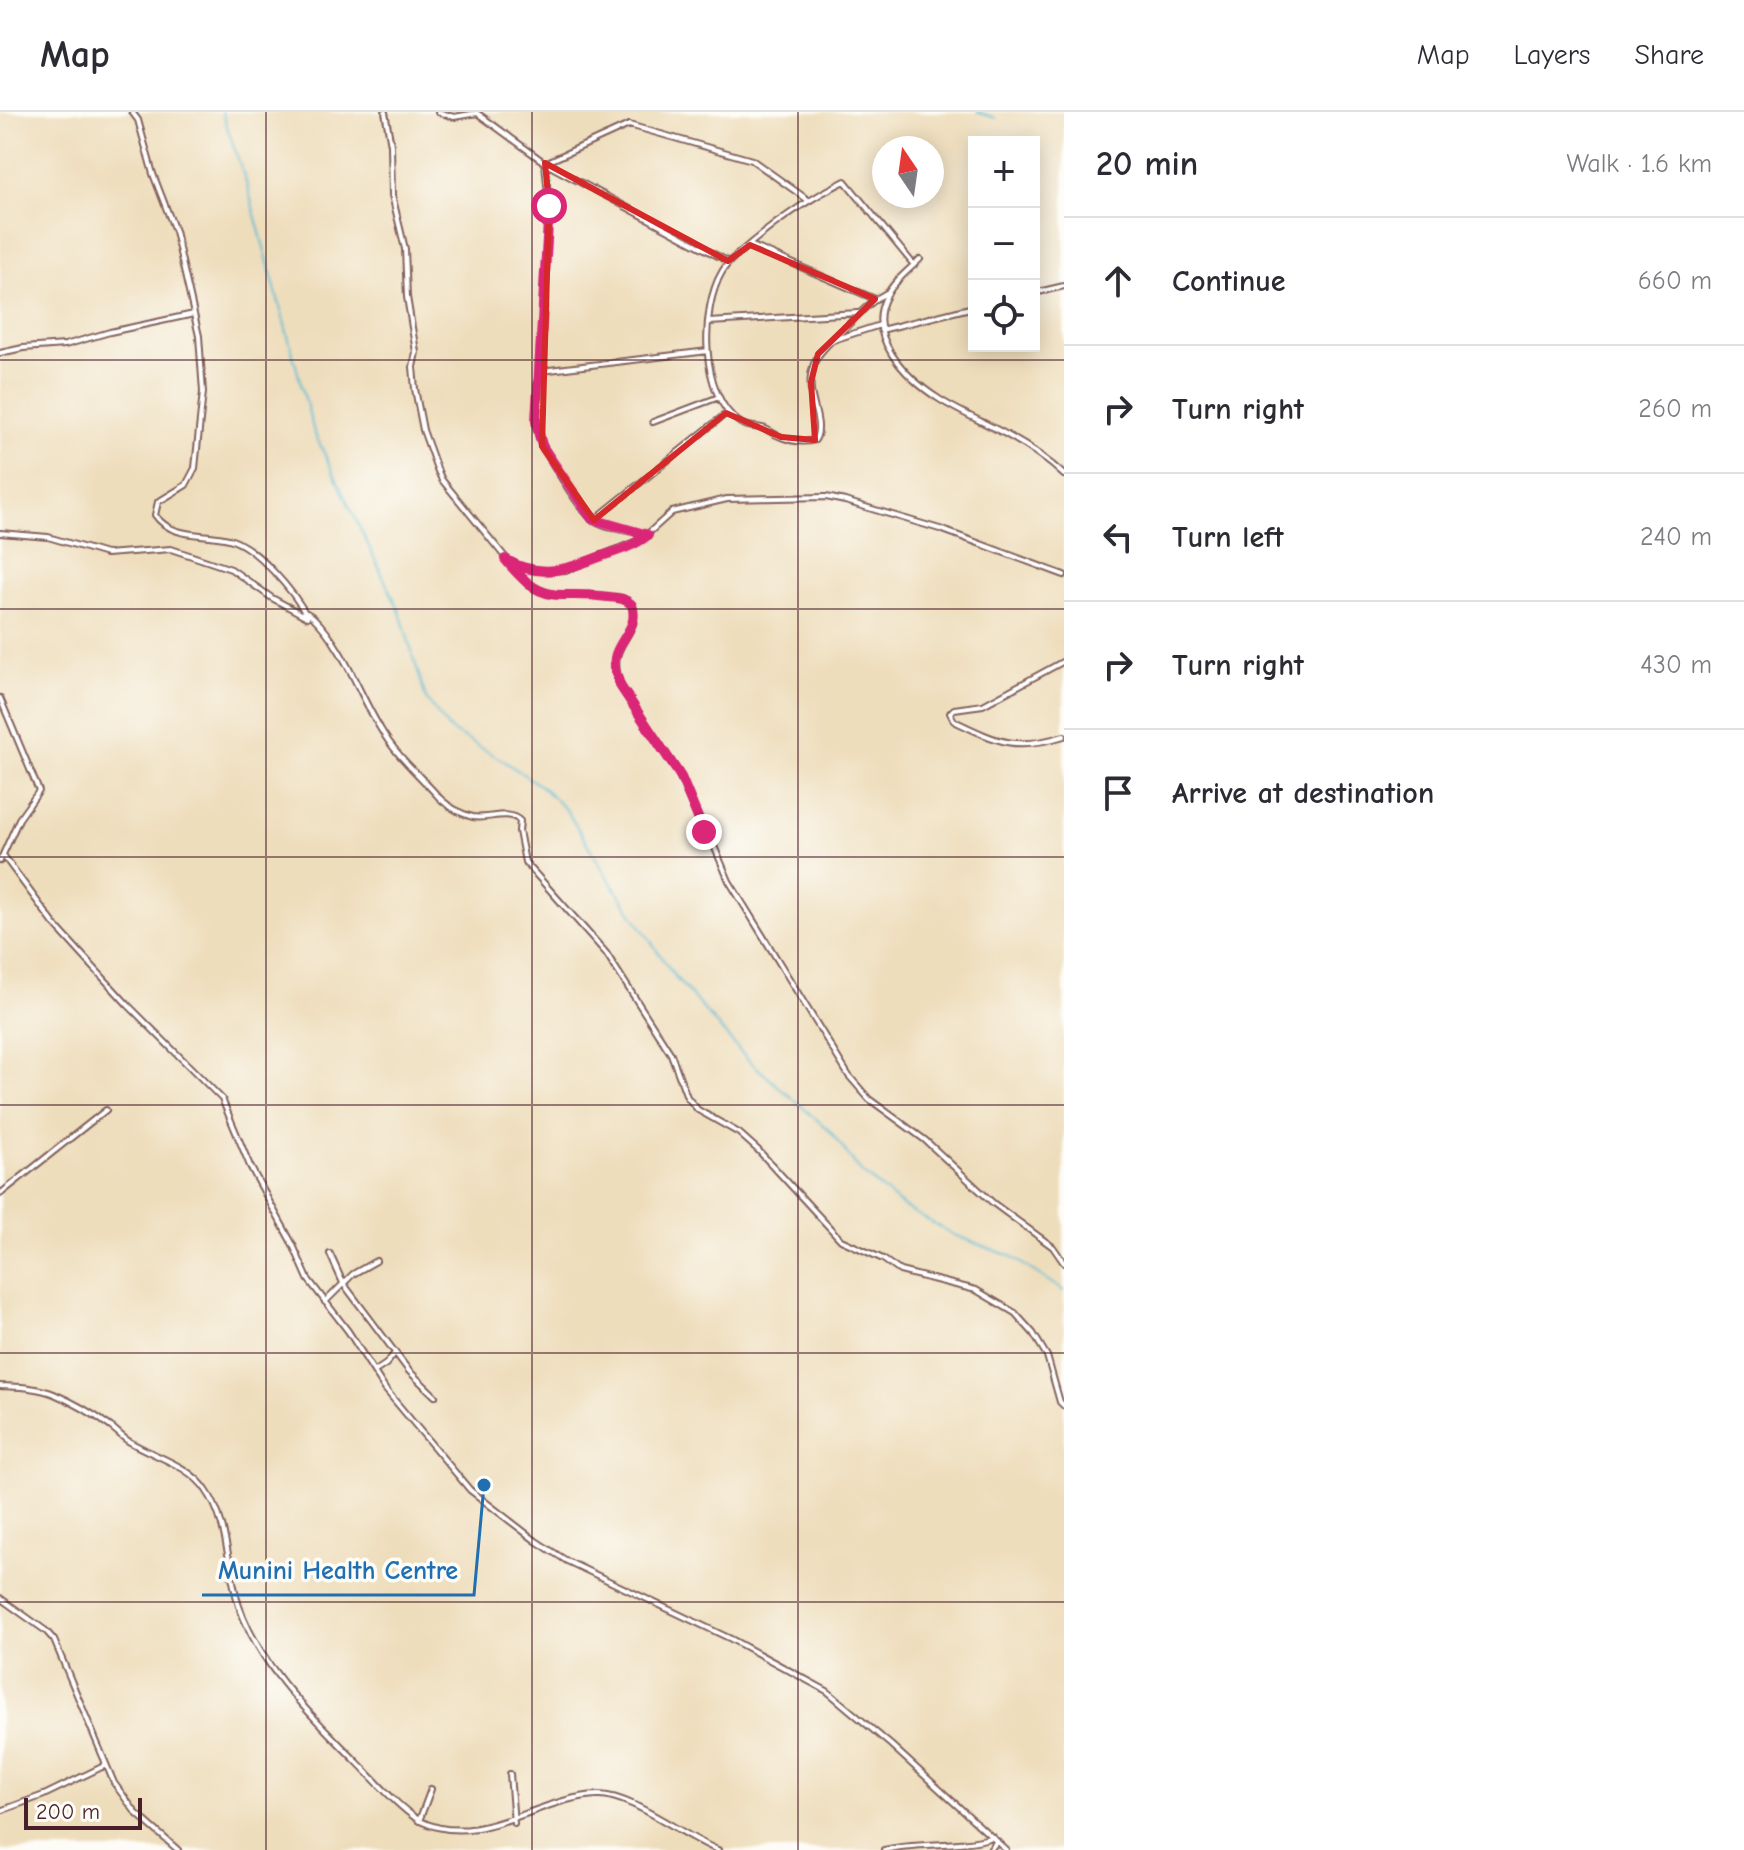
<!DOCTYPE html>
<meta charset="utf-8">
<style>
:root{--surface:#fff;--page:#f2f2f3;--text:#2b2b33;--muted:#7c7c81;--line:#e1e1e2}
body{margin:0;font-family:"Comic Neue",sans-serif;background:var(--page);color:var(--text)}
.controls{position:absolute;right:24px;top:24px;display:grid;overflow:hidden;border-radius:0px;box-shadow:0 4px 20px #0003}
.controls button{width:72px;height:72px;display:grid;place-items:center;padding:0;border:0;border-bottom:2px solid var(--line);background:var(--surface);color:var(--text);font:40px sans-serif}
.compass{position:absolute;left:872px;top:24px;width:72px;height:72px;border-radius:50%;background:var(--surface);box-shadow:0 4px 20px #0003;rotate:347deg}
.scale{position:absolute;left:24px;bottom:20px;width:118px;box-sizing:border-box;padding-left:8px;border:4px solid #4a1f2b;border-top:0;font-size:22px;line-height:28px;white-space:nowrap;color:#4a1f2b;-webkit-text-stroke:6px #fdfcf7;paint-order:stroke}
.stop{position:absolute;width:24px;height:24px;margin:-18px;border:6px solid #db2777;border-radius:50%;background:#fff}
.stop.end{background:#db2777;border-color:#fff;box-shadow:0 2px 8px #0008}
.list{margin:0;padding:0;list-style:none}
h2{display:flex;justify-content:space-between;align-items:center;height:104px;margin:0;padding:0 32px;font-size:34px}
h2 small{font-size:26px;font-weight:400;color:var(--muted)}
.list li{display:grid;grid-template-columns:52px 1fr auto;gap:24px;align-items:center;box-sizing:border-box;height:128px;padding:0 32px;border-top:2px solid var(--line)}
.list b{display:block;font-size:30px;white-space:nowrap}
.list em{font-size:26px;font-style:normal;color:var(--muted)}
.icon{flex:none;width:44px;height:44px;fill:none;stroke:currentColor;stroke-width:2;stroke-linecap:round;stroke-linejoin:round}
.map{position:relative;flex:none;width:1064px;height:1738px;overflow:hidden}
header{display:flex;align-items:center;gap:48px;box-sizing:border-box;height:112px;padding:0 40px;background:var(--surface);border-bottom:2px solid var(--line)}
header strong{font-size:38px}
nav{display:flex;gap:44px;margin-inline-start:auto;font-size:28px}
main{display:flex}
aside{flex:1;background:var(--surface)}
.map>svg:first-child{display:block}
.lines{fill:none;stroke-linecap:round;stroke-linejoin:round}
.stream{stroke:#53b8d2;stroke-width:2}
.street-casing{stroke:#83625d;stroke-width:8}
.street{stroke:#fff;stroke-width:4}
.route{stroke:#db2777;stroke-width:10}
.marked{fill:none;stroke:#d62828;stroke-width:6;stroke-linejoin:round}
.grid{fill:none;stroke:#4a1f2b;stroke-width:2;stroke-opacity:0.55}
.leader{fill:none;stroke:#1f6fb2;stroke-width:3}
.callout-dot{fill:#1f6fb2;stroke:#fdfcf7;stroke-width:3}
.callout-label{font-size:26px;text-anchor:middle;font-weight:bold;fill:#1f6fb2;stroke:#fdfcf7;stroke-width:7;stroke-linejoin:round;paint-order:stroke}
</style>
<header>
<strong>Map</strong>
<nav><a>Map</a><a>Layers</a><a>Share</a></nav>
</header>
<main>
<div class="map">
<svg width="1064" height="1738" viewBox="0 0 1064 1738">
<rect width="100%" height="100%" fill="#fdfcf7"/>
<filter id="ink" filterUnits="userSpaceOnUse"><feTurbulence type="fractalNoise" baseFrequency=".0125" numOctaves="2"/><feDisplacementMap in="SourceGraphic" scale="16" xChannelSelector="R" yChannelSelector="G"/><feConvolveMatrix kernelMatrix="1 2 1 2 8 2 1 2 1" color-interpolation-filters="sRGB"/></filter>
<filter id="wash" filterUnits="userSpaceOnUse"><feTurbulence type="fractalNoise" baseFrequency=".006" numOctaves="4" result="noise"/><feDisplacementMap in="SourceGraphic" scale="32" xChannelSelector="R" yChannelSelector="G"/><feGaussianBlur stdDeviation="1.8" result="paint"/><feColorMatrix in="noise" values="0 0 0 0 0 0 0 0 0 0 0 0 0 0 0 0 0 1.4 0 .05"/><feComposite in="paint" operator="in"/></filter>
<g filter="url(#wash)">
<rect width="100%" height="100%" fill="#edb"/>
<g class="lines">
<path class="stream" d="M 222,0 L 247,73 L 314,320 L 400,500 L 426,587 L 450,618 L 504,649 L 542,675 L 567,699 L 610,769 L 675,865 L 747,947 L 830,1019 L 861,1060 L 904,1095 L 954,1123 L 1010,1144 L 1064,1179
M 978,0 L 995,6"/>
</g>
</g>
<g filter="url(#ink)">
<g class="lines">
<g class="street-casing">
<path id="street" d="M 132,0 L 138,8 L 153,62 L 175,119 L 199,224 L 203,280 L 195,356 L 186,373 L 158,390 L 155,403 C 172,428 207,420 232,428 C 258,437 294,480 307,504
M 385,0 L 391,33 L 392,83 L 405,137 L 407,185 L 416,240 L 413,255 L 415,277 L 423,318 L 437,357 L 442,368 L 528,473 L 552,483 L 596,483 L 622,486 L 632,493 C 642,527 603,529 621,575 L 678,660 L 704,720 L 714,734 L 729,769 L 849,964 L 869,987 L 925,1028 L 993,1091 L 1053,1135 L 1064,1151
M 438,0 L 454,5 L 477,1 L 548,53 L 729,150
M 750,133 L 875,187
M 920,147 C 909,158 894,169 887,183 C 864,224 906,266 939,287 C 961,301 986,311 1009,324 C 1029,335 1048,348 1064,363
M 888,180 C 872,188 862,199 849,212 C 828,234 807,243 811,279 C 813,295 823,315 815,328 C 803,331 790,329 779,324 C 773,322 768,317 762,316 C 753,314 747,316 739,310 C 700,283 700,197 722,160 C 729,147 741,140 752,130 C 781,106 810,86 845,69 L 914,153
M 1034,181 L 1064,174
M 709,210 L 858,201
M 881,218 L 974,195
M 830,229 L 880,213
M 0,241 L 23,236 L 65,233 L 110,220 L 194,202
M 541,259 L 708,239
M 653,310 L 719,285
M 594,408 L 728,300
M 0,421 L 48,425 L 106,442 L 171,437 L 231,457 L 272,486 L 307,505 L 307,501 L 313,505 C 344,535 358,580 380,616 C 395,642 417,661 436,682 C 444,692 460,702 473,705 C 488,708 508,697 520,709 L 519,719 L 525,750 L 606,841 L 671,942 L 687,985 L 698,998 L 739,1021 L 758,1038 L 841,1128 L 883,1147 L 900,1159 L 976,1178 L 1015,1201 L 1033,1221 L 1047,1244 L 1060,1290 L 1064,1294
M 648,423 C 632,419 608,417 594,408 C 579,399 538,331 536,314 L 549,94 L 545,51 L 629,13 L 752,48 L 808,88
M 507,448 L 522,455 L 545,459 L 566,458 L 642,427 L 672,400 L 727,387 L 826,385 L 845,389 L 943,418 L 1064,463
M 1064,549 L 983,593 L 954,597 L 950,601 L 954,609 C 998,630 1015,639 1064,624
M 0,586 L 39,679 L 19,707 L 0,749
M 3,743 L 54,812 L 127,892 L 222,987 L 250,1054 L 293,1133 L 308,1167 L 348,1219 L 385,1277 L 470,1378 L 536,1429 L 567,1449 L 731,1527 L 827,1579 L 891,1633 L 1006,1738
M 0,1082 L 106,998
M 330,1142 L 343,1171 L 409,1259 L 435,1284
M 325,1190 L 353,1162 L 376,1149
M 374,1260 L 386,1252 L 395,1241
M 0,1274 C 18,1275 37,1275 54,1282 C 73,1290 95,1303 111,1315 C 118,1320 123,1326 130,1330 C 155,1345 189,1353 206,1378 C 229,1410 227,1457 239,1494 C 261,1557 312,1604 358,1651 C 378,1671 397,1694 420,1709 C 480,1738 538,1685 598,1683 C 631,1682 684,1725 718,1738
M 0,1486 L 46,1519 L 54,1528 L 114,1671 L 136,1701 L 178,1738
M 510,1662 L 514,1711
M 0,1699 L 44,1683 L 106,1653
M 419,1709 L 431,1677
M 884,1738 C 920,1729 957,1736 993,1725
M 990,1738 L 997,1729"/>
</g>
<use href="#street" class="street"/>
</g>
</g>
<g class="lines" filter="url(#ink)">
<path class="route" d="M 549,94 L 536,309 L 542,334 L 592,407 L 648,423 C 634,434 618,439 602,444 C 567,457 540,468 505,447 C 546,498 555,477 608,485 C 618,486 625,486 632,493 C 639,514 622,524 616,542 C 612,553 617,565 621,575 L 681,665 L 704,720"/>
</g>
<path class="marked" d="M 545,51 L 728,149 L 750,133 L 875,187 L 818,242 L 811,270 L 815,328 L 781,325 L 726,301 L 594,408 L 542,334 L 549,94 Z"/>
<path class="grid" d="M 266,0 L 266,1738M 532,0 L 532,1738M 798,0 L 798,1738M 0,248 L 1064,248M 0,497 L 1064,497M 0,745 L 1064,745M 0,993 L 1064,993M 0,1241 L 1064,1241M 0,1490 L 1064,1490"/>
<path class="leader" d="M484 1373L474 1483H202"/>
<circle class="callout-dot" cx="484" cy="1373" r="8"/>
<g class="callout-label">
<text x="338" y="1467">Munini Health Centre</text>
</g>
</svg>
<div class="controls">
<button>+</button>
<button>−</button>
<button><svg class="icon" aria-label="locate" viewBox="0 0 24 24"><circle cx="12" cy="12" r="6"/><path d="M12 2v4M12 18v4M2 12h4M18 12h4"/></svg></button>
</div>
<svg class="compass" viewBox="-18 -18 36 36"><path d="M0-13l5 13h-10z" fill="#e53935"/><path d="M0 13l5-13h-10z" fill="#7c7c81"/></svg>
<div class="scale">200 m</div>
<div class="stop" style="left:549px;top:94px"></div>
<div class="stop end" style="left:704px;top:720px"></div>
</div>
<aside>
<h2>20 min<small>Walk · 1.6 km</small></h2>
<ul class="list">
<li><svg class="icon" aria-label="ahead" viewBox="0 0 24 24"><path d="M12 20V5M6 11l6-6 6 6"/></svg><div><b>Continue</b></div><em>660 m</em></li>
<li><svg class="icon" aria-label="right" viewBox="0 0 24 24"><path d="M7 20v-9h11M14 6l5 5-5 5"/></svg><div><b>Turn right</b></div><em>260 m</em></li>
<li><svg class="icon" aria-label="left" viewBox="0 0 24 24"><path d="M17 20v-9H6M10 6l-5 5 5 5"/></svg><div><b>Turn left</b></div><em>240 m</em></li>
<li><svg class="icon" aria-label="right" viewBox="0 0 24 24"><path d="M7 20v-9h11M14 6l5 5-5 5"/></svg><div><b>Turn right</b></div><em>430 m</em></li>
<li><svg class="icon" aria-label="arrive" viewBox="0 0 24 24"><path d="M6 21V4h12l-3 4 3 4H6"/></svg><div><b>Arrive at destination</b></div></li>
</ul>
</aside>
</main>
